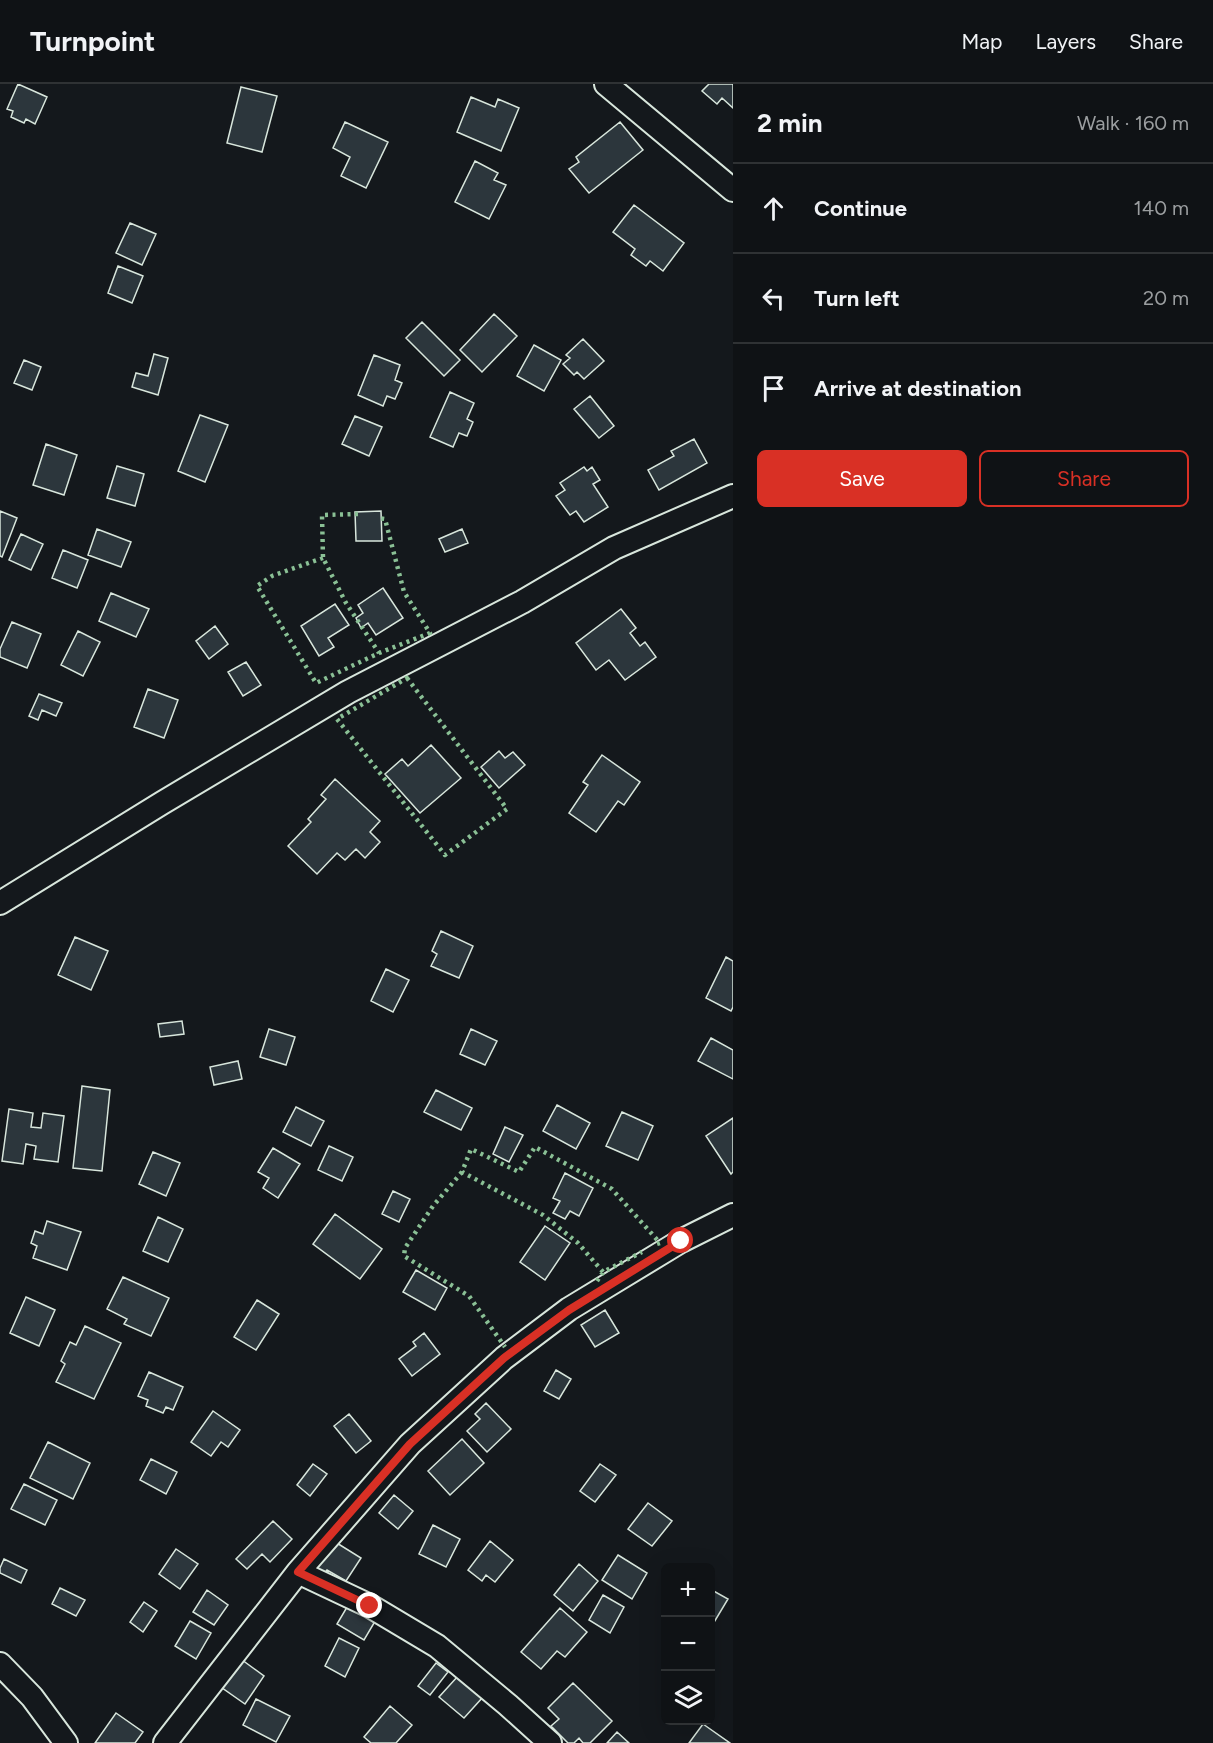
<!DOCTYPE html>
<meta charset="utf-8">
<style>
:root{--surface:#0f1215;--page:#1d2022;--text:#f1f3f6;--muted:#9b9ea0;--line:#2f3234;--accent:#d93025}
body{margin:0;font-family:Figtree,sans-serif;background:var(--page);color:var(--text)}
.controls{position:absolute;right:18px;bottom:18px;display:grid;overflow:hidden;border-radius:9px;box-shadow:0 6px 24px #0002}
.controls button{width:54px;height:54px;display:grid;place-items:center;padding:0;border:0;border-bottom:2px solid var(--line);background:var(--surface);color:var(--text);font:30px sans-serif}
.stop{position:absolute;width:18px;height:18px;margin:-14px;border:4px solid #d93025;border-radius:50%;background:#fff}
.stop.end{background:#d93025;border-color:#fff;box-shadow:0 2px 6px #0008}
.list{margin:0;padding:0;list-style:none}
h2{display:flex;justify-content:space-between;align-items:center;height:78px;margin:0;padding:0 24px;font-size:26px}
h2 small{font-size:20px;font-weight:400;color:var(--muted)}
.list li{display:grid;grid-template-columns:39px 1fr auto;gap:18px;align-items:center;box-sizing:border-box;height:90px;padding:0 24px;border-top:2px solid var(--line)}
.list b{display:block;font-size:22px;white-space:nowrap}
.list em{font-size:20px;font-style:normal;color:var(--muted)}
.actions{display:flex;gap:12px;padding:18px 24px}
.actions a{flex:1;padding:14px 0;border:2px solid var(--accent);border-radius:9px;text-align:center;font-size:21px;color:var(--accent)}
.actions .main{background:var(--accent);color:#fff}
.icon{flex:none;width:33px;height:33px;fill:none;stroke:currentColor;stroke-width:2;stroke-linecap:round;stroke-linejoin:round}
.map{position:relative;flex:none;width:733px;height:1659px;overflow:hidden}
header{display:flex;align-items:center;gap:36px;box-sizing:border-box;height:84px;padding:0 30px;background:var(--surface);border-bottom:2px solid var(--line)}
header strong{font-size:28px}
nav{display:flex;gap:33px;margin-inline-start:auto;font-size:21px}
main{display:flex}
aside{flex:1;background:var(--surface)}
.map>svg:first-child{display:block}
.building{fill:#2c363c;stroke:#d8e6dc;stroke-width:1.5}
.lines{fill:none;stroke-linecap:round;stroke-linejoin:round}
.street-casing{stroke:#d8e6dc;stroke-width:26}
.street{stroke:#14181c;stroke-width:22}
.hedge{stroke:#8ac095;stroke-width:4.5;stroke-dasharray:3 4.5;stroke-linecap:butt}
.route{stroke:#d93025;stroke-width:8}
</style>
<header>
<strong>Turnpoint</strong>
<nav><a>Map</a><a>Layers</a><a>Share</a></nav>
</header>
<main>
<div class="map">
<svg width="733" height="1659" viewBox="0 0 733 1659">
<rect width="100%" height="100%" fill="#14181c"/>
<path class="building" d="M 18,0 L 47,13 L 35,40 L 26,35 L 24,39 L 11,33 L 13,27 L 7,25 Z
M 709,0 L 733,0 L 733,24 L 722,14 L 717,20 L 702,7 Z
M 241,3 L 277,12 L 262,68 L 227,59 Z
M 471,13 L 495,23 L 498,15 L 519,24 L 501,67 L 457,48 Z
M 345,38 L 388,58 L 366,104 L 341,92 L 350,73 L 333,64 Z
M 620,38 L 643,66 L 589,109 L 569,85 L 579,78 L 576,73 Z
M 475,77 L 498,89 L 494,96 L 506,101 L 489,135 L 455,118 Z
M 634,121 L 684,159 L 663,187 L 650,177 L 646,182 L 631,171 L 635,165 L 613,148 Z
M 130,139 L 156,150 L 142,181 L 116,169 Z
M 118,182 L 143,192 L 132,219 L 108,209 Z
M 494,230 L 517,252 L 482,288 L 460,266 Z
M 422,238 L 460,276 L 444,292 L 406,254 Z
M 583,255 L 604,277 L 584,295 L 577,288 L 574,291 L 563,280 L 570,274 L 566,271 Z
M 534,261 L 561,276 L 544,307 L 517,292 Z
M 154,270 L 168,274 L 158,311 L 132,303 L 136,289 L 148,292 Z
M 374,271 L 400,281 L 395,296 L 402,299 L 395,315 L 387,312 L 383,322 L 358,311 Z
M 24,276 L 41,283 L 32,306 L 14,299 Z
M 450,308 L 474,319 L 467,335 L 473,338 L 467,352 L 459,349 L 453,363 L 430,353 Z
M 590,312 L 614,342 L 599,354 L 574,325 Z
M 200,331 L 228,341 L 205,398 L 178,387 Z
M 355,332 L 382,343 L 369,372 L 342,360 Z
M 694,355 L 707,379 L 659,406 L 648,386 L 674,372 L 671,367 Z
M 46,360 L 77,371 L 64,411 L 33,401 Z
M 117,382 L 144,390 L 135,422 L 107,414 Z
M 584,383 L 587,387 L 592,383 L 600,396 L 593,400 L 608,423 L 584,438 L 576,427 L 570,431 L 556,412 L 565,406 L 560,399 Z
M 0,427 L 17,434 L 2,473 L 0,472 Z
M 381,427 L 382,457 L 356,457 L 355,428 Z
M 97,445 L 131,458 L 121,483 L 88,471 Z
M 462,445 L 468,459 L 445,468 L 439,455 Z
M 21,450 L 43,460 L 31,486 L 9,476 Z
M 63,466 L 88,476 L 77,504 L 52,494 Z
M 383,504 L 403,534 L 376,551 L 368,539 L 361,544 L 356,534 L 363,529 L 358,521 Z
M 111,509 L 149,525 L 136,553 L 99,537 Z
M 335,520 L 349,541 L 328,554 L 334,563 L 319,572 L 301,542 Z
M 621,525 L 636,544 L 630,549 L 640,562 L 645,558 L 656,573 L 625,596 L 609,576 L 596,586 L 576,559 Z
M 12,538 L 41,550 L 27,584 L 0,573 L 0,565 Z
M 215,542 L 228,560 L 209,575 L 196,557 Z
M 78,547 L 100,558 L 83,592 L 61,581 Z
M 246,578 L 261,601 L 243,612 L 228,588 Z
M 148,605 L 178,616 L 164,654 L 134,643 Z
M 39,610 L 62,619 L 56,632 L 42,626 L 38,636 L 29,632 Z
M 431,661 L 461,694 L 420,729 L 385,690 L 402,675 L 408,682 Z
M 499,667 L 505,674 L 513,668 L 525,681 L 499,704 L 481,683 Z
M 602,671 L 640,698 L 624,721 L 618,717 L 596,748 L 569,729 L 588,701 L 583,698 Z
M 335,695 L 380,737 L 370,748 L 380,758 L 365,774 L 356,765 L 345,776 L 337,769 L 317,790 L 288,762 L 311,738 L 308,735 L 326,715 L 321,711 Z
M 441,847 L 473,862 L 459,894 L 431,882 L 437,870 L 432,867 Z
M 75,853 L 108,867 L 91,906 L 58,891 Z
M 726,873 L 733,877 L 733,923 L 731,927 L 706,914 Z
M 386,885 L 409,896 L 393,928 L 371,917 Z
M 182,937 L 184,950 L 160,953 L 158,940 Z
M 269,945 L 295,953 L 286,981 L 260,973 Z
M 471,945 L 497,957 L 485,981 L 460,970 Z
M 711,954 L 733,966 L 733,995 L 698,977 Z
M 238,977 L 242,995 L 214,1001 L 210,983 Z
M 82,1002 L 110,1006 L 102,1087 L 73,1084 Z
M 436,1006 L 472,1024 L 461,1046 L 424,1028 Z
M 557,1021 L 590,1039 L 576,1065 L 543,1047 Z
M 296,1023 L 324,1037 L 311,1062 L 283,1048 Z
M 9,1025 L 33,1029 L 31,1043 L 41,1044 L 43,1029 L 64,1032 L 58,1078 L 34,1075 L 36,1062 L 26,1060 L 23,1080 L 2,1077 Z
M 622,1028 L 653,1042 L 638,1076 L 606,1062 Z
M 733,1034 L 733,1088 L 731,1090 L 706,1052 Z
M 505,1043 L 523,1051 L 509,1078 L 493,1070 Z
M 329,1062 L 353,1073 L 342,1097 L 318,1086 Z
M 273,1064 L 300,1080 L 278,1114 L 263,1104 L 269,1094 L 258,1088 Z
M 153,1068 L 180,1079 L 166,1112 L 139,1100 Z
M 565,1089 L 593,1104 L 579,1132 L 570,1127 L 565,1135 L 553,1129 L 560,1117 L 553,1114 Z
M 393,1107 L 410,1115 L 399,1138 L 382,1130 Z
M 335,1130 L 382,1165 L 360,1195 L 313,1160 Z
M 158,1133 L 183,1145 L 168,1178 L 143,1167 Z
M 47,1137 L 81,1148 L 67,1186 L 33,1174 L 37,1162 L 31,1159 L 35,1147 L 43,1150 Z
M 545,1142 L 570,1159 L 545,1196 L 520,1178 Z
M 416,1186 L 447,1204 L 435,1226 L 403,1208 Z
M 123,1193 L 169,1214 L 151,1252 L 124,1240 L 127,1235 L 107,1225 Z
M 26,1213 L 55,1226 L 39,1262 L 10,1249 Z
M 257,1216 L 279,1230 L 256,1266 L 234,1253 Z
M 605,1226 L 619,1249 L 595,1263 L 581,1241 Z
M 85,1242 L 121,1259 L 94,1315 L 56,1298 L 65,1280 L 61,1277 L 70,1258 L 76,1261 Z
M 424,1249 L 440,1270 L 412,1292 L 399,1275 L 416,1262 L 413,1258 Z
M 556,1286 L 571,1295 L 559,1315 L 544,1307 Z
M 149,1288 L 183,1303 L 173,1326 L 166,1323 L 163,1329 L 146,1322 L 148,1316 L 138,1312 Z
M 486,1319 L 511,1345 L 487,1368 L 467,1347 L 480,1335 L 475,1330 Z
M 213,1327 L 240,1346 L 228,1363 L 221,1358 L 211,1372 L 191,1358 Z
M 349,1330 L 371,1357 L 356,1369 L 334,1342 Z
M 462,1355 L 484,1379 L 450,1411 L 428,1387 Z
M 48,1358 L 90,1379 L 73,1415 L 30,1394 Z
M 151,1375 L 177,1388 L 166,1410 L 140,1396 Z
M 313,1380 L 327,1390 L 310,1412 L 297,1401 Z
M 600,1380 L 616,1391 L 595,1418 L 580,1407 Z
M 24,1400 L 57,1416 L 45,1441 L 11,1425 Z
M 394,1411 L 413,1427 L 398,1445 L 379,1429 Z
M 648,1419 L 672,1437 L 652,1462 L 628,1445 Z
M 273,1437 L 292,1455 L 270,1478 L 262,1470 L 247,1485 L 236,1475 Z
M 433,1441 L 460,1455 L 446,1483 L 419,1470 Z
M 332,1456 L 361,1474 L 346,1497 L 327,1486 L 323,1491 L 313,1485 Z
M 490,1457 L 513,1476 L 495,1498 L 486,1491 L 482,1497 L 468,1486 Z
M 176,1465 L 198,1480 L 180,1505 L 159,1490 Z
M 618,1471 L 647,1489 L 632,1515 L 602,1496 Z
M 4,1475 L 27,1486 L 21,1499 L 0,1489 L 0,1484 Z
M 579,1480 L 598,1497 L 573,1527 L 554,1511 Z
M 60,1504 L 85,1516 L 76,1532 L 52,1520 Z
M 710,1505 L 728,1515 L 710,1545 Z
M 207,1506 L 228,1521 L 214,1541 L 193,1528 Z
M 603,1511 L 624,1523 L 610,1549 L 589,1536 Z
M 144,1518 L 157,1527 L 143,1548 L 130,1538 Z
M 350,1518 L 377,1534 L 364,1556 L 337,1540 Z
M 560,1524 L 587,1548 L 565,1573 L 557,1567 L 541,1585 L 521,1568 Z
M 190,1537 L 211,1549 L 196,1575 L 175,1562 Z
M 339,1554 L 359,1564 L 345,1593 L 325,1582 Z
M 238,1573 L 264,1592 L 245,1620 L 218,1601 Z
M 436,1579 L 448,1588 L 430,1611 L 418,1602 Z
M 458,1592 L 483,1613 L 464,1634 L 439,1613 Z
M 573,1599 L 612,1637 L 590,1659 L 583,1659 L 579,1654 L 574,1659 L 568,1659 L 551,1642 L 559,1635 L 548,1624 Z
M 256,1615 L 290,1632 L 276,1658 L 243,1641 Z
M 390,1622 L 412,1641 L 396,1659 L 371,1659 L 364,1653 Z
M 116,1629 L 143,1648 L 135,1659 L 95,1659 Z
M 703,1640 L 730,1659 L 689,1659 Z
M 617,1648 L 629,1659 L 607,1659 Z"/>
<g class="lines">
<g class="street-casing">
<path id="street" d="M 606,0 L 733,106
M 0,819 L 162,719 L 348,608 L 522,518 L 614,464 L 733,412
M 298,1488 L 370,1522 L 437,1562 L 508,1621 L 550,1659
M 0,1580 L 32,1613 L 66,1659
M 165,1659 L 298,1488 L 410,1360 L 504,1274 L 569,1225 L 681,1157 L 733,1131"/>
</g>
<use href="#street" class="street"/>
<path class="hedge" d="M 358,430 L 322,431 L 323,474 L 346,519 L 379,569
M 323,474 L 272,492 L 257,502 L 316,599 L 379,569 L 430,549 L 404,508 L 385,435 L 378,434
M 407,594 L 507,725 L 445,771 L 337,635 Z
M 462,1088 L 433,1122 L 405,1164 L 404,1172 L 469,1212 L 505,1263
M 603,1188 L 578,1159 L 543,1131 L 462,1088 L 471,1065 L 519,1088 L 535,1063 L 612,1105 L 660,1159 L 657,1160
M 597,1197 L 603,1188 L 642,1168"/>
</g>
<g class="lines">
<path class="route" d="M 370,1522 L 298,1488 L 410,1360 L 504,1274 L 569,1226 L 681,1157"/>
</g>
</svg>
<div class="controls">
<button>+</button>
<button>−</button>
<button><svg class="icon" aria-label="layers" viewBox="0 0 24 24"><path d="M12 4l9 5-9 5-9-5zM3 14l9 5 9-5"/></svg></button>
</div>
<div class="stop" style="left:681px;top:1157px"></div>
<div class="stop end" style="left:370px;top:1522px"></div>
</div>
<aside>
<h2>2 min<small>Walk · 160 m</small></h2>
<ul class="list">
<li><svg class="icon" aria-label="ahead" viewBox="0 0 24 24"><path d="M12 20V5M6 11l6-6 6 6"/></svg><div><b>Continue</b></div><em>140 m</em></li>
<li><svg class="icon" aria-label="left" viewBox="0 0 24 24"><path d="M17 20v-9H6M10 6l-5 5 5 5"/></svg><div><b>Turn left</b></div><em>20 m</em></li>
<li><svg class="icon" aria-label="arrive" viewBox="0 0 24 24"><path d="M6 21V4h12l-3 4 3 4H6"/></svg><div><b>Arrive at destination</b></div></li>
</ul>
<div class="actions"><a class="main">Save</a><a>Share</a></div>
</aside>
</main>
